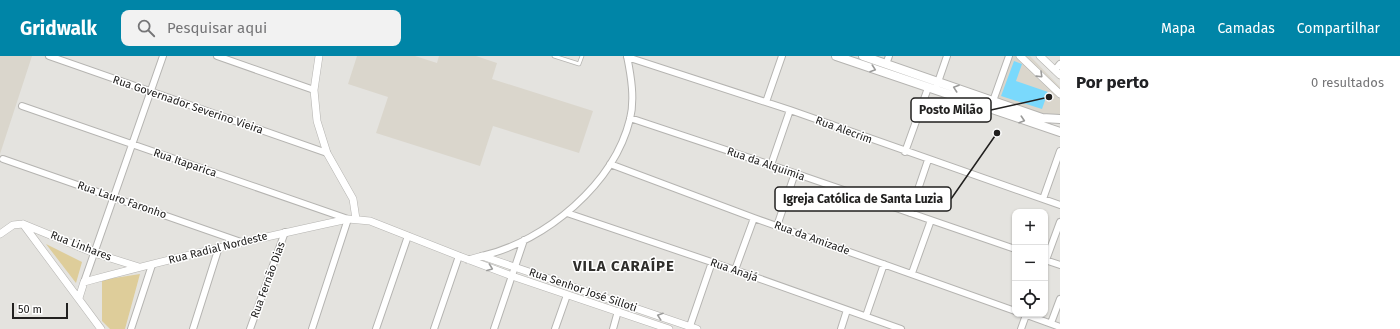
<!DOCTYPE html>
<html lang="pt">
<meta charset="utf-8">
<style>
:root{--surface:#fff;--page:#f2f2f2;--text:#202124;--muted:#757577;--line:#e0e0e0;--accent:#0085a7}
body{margin:0;font-family:"Fira Sans",sans-serif;background:var(--page);color:var(--text)}
.controls{position:absolute;right:12px;bottom:12px;display:grid;overflow:hidden;border-radius:8px;box-shadow:0 1px 3px #0004}
.controls button{width:36px;height:36px;display:grid;place-items:center;padding:0;border:0;border-bottom:1px solid var(--line);background:var(--surface);color:var(--text);font:20px sans-serif}
.scale{position:absolute;left:12px;bottom:10px;width:56px;box-sizing:border-box;padding-left:4px;border:2px solid #21201f;border-top:0;font-size:11px;line-height:14px;white-space:nowrap;color:#21201f;-webkit-text-stroke:3px #fff;paint-order:stroke}
.list{margin:0;padding:0;list-style:none}
h2{display:flex;justify-content:space-between;align-items:center;height:52px;margin:0;padding:0 16px;font-size:17px}
h2 small{font-size:13px;font-weight:400;color:var(--muted)}
.icon{flex:none;width:22px;height:22px;fill:none;stroke:currentColor;stroke-width:2;stroke-linecap:round;stroke-linejoin:round}
.map{position:relative;flex:none;width:1060px;height:273px;overflow:hidden}
header{display:flex;align-items:center;gap:24px;box-sizing:border-box;height:56px;padding:0 20px;background:var(--accent);color:#fff}
header strong{font-size:19px}
nav{display:flex;gap:22px;margin-inline-start:auto;font-size:14px}
.search{width:280px;height:36px;background:var(--page);display:flex;align-items:center;gap:10px;box-sizing:border-box;padding:0 14px;border-radius:8px;color:var(--muted);font-size:15px}
main{display:flex}
aside{flex:1;background:var(--surface)}
.map>svg:first-child{display:block}
.built{fill:#dad6cc}
.green{fill:#decd9a}
.building{fill:#7ad9fc}
.lines{fill:none;stroke-linecap:round;stroke-linejoin:round}
.service-casing{stroke:#b5b4b1;stroke-width:4.5}
.minor-casing{stroke:#b5b4b1;stroke-width:8}
.tertiary-casing{stroke:#b5b4b1;stroke-width:8}
.secondary-casing{stroke:#b5b4b1;stroke-width:10}
.service{stroke:#fff;stroke-width:3}
.minor{stroke:#fff;stroke-width:6}
.tertiary{stroke:#fff;stroke-width:7}
.secondary{stroke:#fff;stroke-width:8}
.oneway{stroke:#9b9b9a}
.labels{text-anchor:middle;dominant-baseline:central;stroke-width:3;stroke-linejoin:round;paint-order:stroke}
.street-label{font-size:11px;fill:#21201f;stroke:#fff}
.district-label{font-size:15px;font-weight:bold;letter-spacing:1px;fill:#2f2e2b;stroke:#fff}
.leader{fill:none;stroke:#21201f;stroke-width:1.5}
.callout-dot{fill:#21201f;stroke:#fff;stroke-width:1.5}
.callout{fill:#fff;stroke:#21201f;stroke-width:1.5}
.callout-label{font-size:12px;text-anchor:middle;font-weight:bold;fill:#21201f}
</style>
<header>
<strong>Gridwalk</strong>
<div class="search"><svg class="icon" aria-label="search" viewBox="0 0 24 24"><circle cx="10" cy="10" r="6"/><path d="M15 15l6 6"/></svg>Pesquisar aqui</div>
<nav><a>Mapa</a><a>Camadas</a><a>Compartilhar</a></nav>
</header>
<main>
<div class="map">
<svg width="1060" height="273" viewBox="0 0 1060 273">
<rect width="100%" height="100%" fill="#e4e3df"/>
<path class="built" d="M 0,0 L 32,0 L 0,98 Z
M 357,0 L 415,0 L 437,7 L 439,0 L 476,0 L 497,7 L 492,23 L 593,55 L 579,97 L 493,70 L 480,110 L 376,77 L 388,41 L 348,28 Z
M 1011,0 L 1030,0 L 1060,31 L 1060,67 L 993,45 Z"/>
<path class="green" d="M 46,188 L 82,206 L 76,227 Z
M 140,218 L 125,273 L 110,273 L 102,265 L 102,224 Z"/>
<path class="building" d="M 1014,5 L 1022,8 L 1016,25 L 1048,36 L 1042,53 L 1001,40 Z"/>
<g class="lines">
<g class="service-casing">
<path id="service" d="M 554,0 L 579,8 L 582,0"/>
</g>
<g class="minor-casing">
<path id="minor" d="M 49,0 L 327,97
M 217,0 L 314,34
M 627,1 L 790,54 L 1060,149
M 886,8 L 889,0
M 1055,14 L 1060,8
M 937,29 L 947,0
M 993,45 L 1009,0
M 766,46 L 782,0
M 22,50 L 348,163 L 312,273
M 630,62 L 771,109 L 1015,193
M 905,96 L 928,32
M 3,103 L 241,186
M 610,108 L 754,162 L 1015,255
M 771,109 L 790,54
M 1043,143 L 1060,95
M 567,157 L 735,214 L 901,273
M 910,157 L 928,104
M 777,170 L 795,117
M 482,200 C 546,185 614,128 630,63 C 635,43 631,20 627,0
M 1045,204 L 1060,209
M 1046,204 L 1060,166
M 735,214 L 754,162
M 912,217 L 931,164
M 84,226 L 163,0
M 1024,258 L 1060,271
M 866,260 L 884,208
M 1051,267 L 1060,243
M 690,270 L 712,206
M 131,273 L 152,209
M 193,273 L 219,191
M 250,273 L 285,176
M 376,273 L 408,180
M 434,273 L 459,200
M 494,273 L 524,184
M 555,273 L 567,239
M 613,273 L 618,255
M 841,273 L 847,254
M 1021,273 L 1026,259"/>
</g>
<g class="tertiary-casing">
<path id="tertiary" d="M 319,0 L 314,34 L 317,65 L 327,97 L 353,143 L 356,163
M 1020,0 L 1060,38
M 1040,0 L 1060,19
M 23,168 L 101,273
M 0,178 L 13,169 L 23,168 L 94,197 L 139,211
M 468,204 L 482,200 L 697,273
M 79,242 L 84,226 C 172,202 260,182 348,163 L 370,165 L 459,200 L 512,220 L 669,273"/>
</g>
<g class="secondary-casing">
<path id="secondary" d="M 836,0 L 1060,76
M 863,0 L 1042,62 L 1060,63"/>
</g>
<use href="#service" class="service"/>
<use href="#minor" class="minor"/>
<use href="#tertiary" class="tertiary"/>
<use href="#secondary" class="secondary"/>
</g>
<defs><path id="oneway-chevron" d="M-2-3.5L2.5 0L-2 3.5" fill="none" stroke-width="1.6" stroke-linecap="round" stroke-linejoin="round"/></defs>
<g class="oneway">
<use href="#oneway-chevron" transform="translate(873 13) rotate(19)"/>
<use href="#oneway-chevron" transform="translate(1040 19) rotate(44)"/>
<use href="#oneway-chevron" transform="translate(956 32) rotate(-161)"/>
<use href="#oneway-chevron" transform="translate(1022 64) rotate(18)"/>
<use href="#oneway-chevron" transform="translate(490 212) rotate(21)"/>
<use href="#oneway-chevron" transform="translate(660 260) rotate(-161)"/>
</g>
<g class="labels">
<g class="street-label">
<text transform="translate(188 49) rotate(19)">Rua Governador Severino Vieira</text>
<text transform="translate(844 74) rotate(20)">Rua Alecrim</text>
<text transform="translate(185 107) rotate(19)">Rua Itaparica</text>
<text transform="translate(766 108) rotate(19)">Rua da Alquimia</text>
<text transform="translate(122 144) rotate(19)">Rua Lauro Faronho</text>
<text transform="translate(812 182) rotate(20)">Rua da Amizade</text>
<text transform="translate(81 190) rotate(21)">Rua Linhares</text>
<text transform="translate(218 192) rotate(-14)">Rua Radial Nordeste</text>
<text transform="translate(734 214) rotate(19)">Rua Anajá</text>
<text transform="translate(268 224) rotate(-70)">Rua Fernão Dias</text>
<text transform="translate(583 234) rotate(19)">Rua Senhor José Silloti</text>
</g>
<g class="district-label">
<text x="624" y="210">VILA CARAÍPE</text>
</g>
</g>
<path class="leader" d="M1049 41L991 54M997 77L951 143"/>
<g class="callout-dot">
<circle cx="1049" cy="41" r="4"/>
<circle cx="997" cy="77" r="4"/>
</g>
<g class="callout">
<rect x="911" y="42" width="80" height="24" rx="4"/>
<rect x="775" y="131" width="176" height="24" rx="4"/>
</g>
<g class="callout-label">
<text x="951" y="58">Posto Milão</text>
<text x="863" y="147">Igreja Católica de Santa Luzia</text>
</g>
</svg>
<div class="controls">
<button>+</button>
<button>−</button>
<button><svg class="icon" aria-label="locate" viewBox="0 0 24 24"><circle cx="12" cy="12" r="6"/><path d="M12 2v4M12 18v4M2 12h4M18 12h4"/></svg></button>
</div>
<div class="scale">50 m</div>
</div>
<aside>
<h2>Por perto<small>0 resultados</small></h2>
<ul class="list">
</ul>
</aside>
</main>
